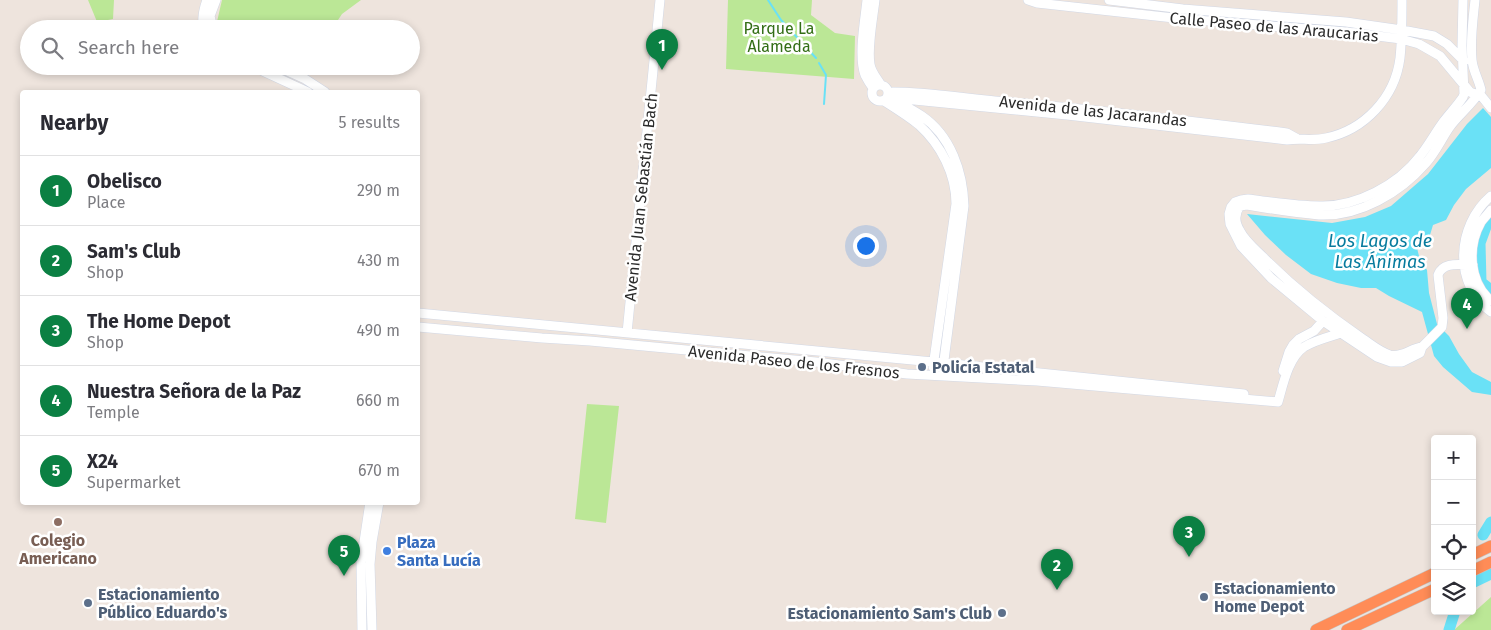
<!DOCTYPE html>
<meta charset="utf-8">
<style>
:root{--surface:#fff;--page:#f2f2f3;--text:#2b2b33;--muted:#7c7c81;--line:#e1e1e2;--accent:#0b8043}
body{margin:0;font-family:"Fira Sans",sans-serif;background:var(--page);color:var(--text)}
.controls{position:absolute;right:15px;bottom:15px;display:grid;overflow:hidden;border-radius:5px;box-shadow:0 2px 8px #0003}
.controls button{width:45px;height:45px;display:grid;place-items:center;padding:0;border:0;border-bottom:1px solid var(--line);background:var(--surface);color:var(--text);font:25px sans-serif}
.you{position:absolute;left:865px;top:245px;width:18px;height:18px;margin:-12px;border:4px solid #fff;border-radius:50%;background:#1a73e8;box-shadow:0 0 0 8px #1a73e833}
.badge{display:grid;place-items:center;width:32px;height:32px;border-radius:50%;background:var(--accent);color:#fff;font-size:16px;font-weight:700}
.pin{position:absolute;translate:-50% -41px;filter:drop-shadow(0 1px 2px #0008)}
.pin::after{content:'';position:absolute;top:26px;width:18px;height:15px;background:inherit;clip-path:polygon(0 0,100% 0,50% 100%)}
.list{margin:0;padding:0;list-style:none}
h2{display:flex;justify-content:space-between;align-items:center;height:65px;margin:0;padding:0 20px;font-size:21px}
h2 small{font-size:16px;font-weight:400;color:var(--muted)}
.list li{display:grid;grid-template-columns:32px 1fr auto;gap:15px;align-items:center;box-sizing:border-box;height:70px;padding:0 20px;border-top:1px solid var(--line)}
.list b{display:block;font-size:19px;white-space:nowrap}
.list p{margin:0;font-size:16px;white-space:nowrap;color:var(--muted)}
.list em{font-size:16px;font-style:normal;color:var(--muted)}
.icon{flex:none;width:28px;height:28px;fill:none;stroke:currentColor;stroke-width:2;stroke-linecap:round;stroke-linejoin:round}
.map{position:relative;flex:none;width:1491px;height:630px;overflow:hidden}
.search{position:absolute;background:var(--surface);box-shadow:0 2px 8px #0003;left:20px;top:20px;width:400px;height:55px;display:flex;align-items:center;gap:12px;box-sizing:border-box;padding:0 18px;border-radius:28px;color:var(--muted);font-size:19px}
.panel{position:absolute;background:var(--surface);box-shadow:0 2px 8px #0003;left:20px;top:90px;width:400px;height:415px;border-radius:5px}
.map>svg:first-child{display:block}
.green{fill:#bbe796}
.water{fill:#6ae1f6}
.lines{fill:none;stroke-linecap:round;stroke-linejoin:round}
.stream{stroke:#6ae1f6;stroke-width:2}
.river{stroke:#6ae1f6;stroke-width:11}
.secondary-casing{stroke:#d2d8e5;stroke-width:10}
.highway-casing{stroke:#c4c4c4;stroke-width:12}
.secondary{stroke:#fff;stroke-width:9}
.highway{stroke:#ff8c57;stroke-width:11}
.service-dot{fill:#5c6f8a;stroke:#fff;stroke-width:2}
.education-dot{fill:#8d6e63;stroke:#fff;stroke-width:2}
.shop-dot{fill:#3f7fe0;stroke:#fff;stroke-width:2}
.labels{text-anchor:middle;dominant-baseline:central;stroke-width:5;stroke-linejoin:round;paint-order:stroke}
.street-label{font-size:16px;fill:#2b2b2b;stroke:#fff}
.park-label{font-size:16px;fill:#336e16;stroke:#fff}
.service-label{font-size:16px;font-weight:bold;fill:#4e5e75;stroke:#fff;text-anchor:start}
.education-label{font-size:16px;font-weight:bold;fill:#785e54;stroke:#fff}
.shop-label{font-size:16px;font-weight:bold;fill:#366cbe;stroke:#fff;text-anchor:start}
.water-label{font-size:18px;font-style:italic;fill:#077b9e;stroke:#fff}
</style>
<div class="map">
<svg width="1491" height="630" viewBox="0 0 1491 630">
<rect width="100%" height="100%" fill="#eee4dd"/>
<path class="green" d="M 88,0 L 114,0 L 113,19 L 108,20 L 109,29 L 100,29 Z
M 222,0 L 361,0 L 342,14 L 332,29 L 219,29 L 216,26 Z
M 728,0 L 812,0 L 811,15 L 835,33 L 855,36 L 854,79 L 726,69 Z
M 587,404 L 619,406 L 606,523 L 575,519 Z
M 1491,597 L 1491,630 L 1454,630 Z"/>
<path class="water" d="M 1483,108 L 1491,117 L 1491,168 L 1466,189 L 1454,205 L 1446,220 L 1433,225 L 1430,235 L 1417,248 L 1420,260 L 1427,270 L 1429,293 L 1437,324 L 1449,336 L 1459,354 L 1472,372 L 1491,382 L 1491,395 L 1472,392 L 1443,367 L 1434,356 L 1422,312 L 1389,296 L 1376,288 L 1361,288 L 1337,283 L 1311,274 L 1286,255 L 1265,235 L 1247,214 L 1332,223 L 1365,217 L 1391,206 L 1428,174 L 1467,124 Z"/>
<g class="lines">
<path class="stream" d="M 768,0 L 781,20 L 816,58
M 819,63 L 826,75 L 824,104"/>
<path class="river" d="M 1491,221 L 1487,224 L 1480,243 L 1481,282 L 1491,290
M 1483,535 L 1491,522
M 1472,583 L 1491,574
M 1449,630 L 1455,611"/>
<g class="secondary-casing">
<path id="secondary" d="M 867,0 C 865,20 858,56 865,75 C 867,79 870,84 873,88
M 875,0 C 873,17 867,48 870,64 C 871,72 877,78 881,85
M 1028,0 L 1037,3 L 1183,19 L 1346,32 L 1401,39 L 1419,44 L 1440,56 L 1470,92 L 1475,94 L 1479,93 L 1491,108
M 1109,0 L 1183,9 L 1346,22 L 1402,30 L 1434,36 L 1447,44 L 1464,61
M 1463,0 L 1462,46 L 1464,94 L 1463,97 C 1457,106 1450,113 1444,121 C 1435,133 1429,145 1420,156 C 1398,185 1356,207 1320,206 C 1296,206 1272,202 1248,199 L 1241,200 L 1235,202 L 1231,207 L 1229,214 L 1230,224 L 1241,246 L 1271,278 L 1323,321 L 1377,357 L 1391,362 L 1402,362 L 1420,353 L 1422,347 L 1442,327 L 1443,318 L 1438,275 C 1443,261 1460,265 1473,265
M 203,29 C 202,18 203,10 207,0
M 213,29 L 210,16 L 216,0
M 252,66 L 308,92
M 276,66 L 305,79 L 325,92
M872 93a8 8 0 1 1 16 0a8 8 0 1 1-16 0Z
M 893,92 C 927,92 961,98 995,101 C 1093,109 1190,121 1287,133 L 1296,138
M 888,95 L 914,100 L 1067,115 L 1287,140 C 1300,138 1313,141 1326,138 C 1364,130 1395,98 1400,58 C 1402,39 1402,19 1402,0
M 891,99 C 901,104 912,109 922,116 C 951,136 963,172 964,206 L 943,368
M 884,101 C 895,108 908,116 919,125 C 941,145 956,174 956,204 L 933,367
M 1491,196 C 1456,226 1453,284 1491,312
M 1491,210 C 1488,214 1484,218 1481,222 C 1467,247 1469,282 1491,301
M 418,313 L 944,363 L 1244,394
M 418,327 L 542,338 L 590,341 L 816,362 L 907,374 L 1037,381 L 1278,402
M 627,333 L 660,0
M 1422,347 C 1411,348 1402,358 1390,355 C 1380,352 1372,345 1363,339 C 1328,315 1293,287 1263,257 C 1255,249 1245,241 1240,231 C 1235,223 1234,214 1240,206 L 1247,205 C 1270,209 1295,213 1319,215 C 1359,217 1400,193 1426,163 C 1435,153 1441,140 1449,128 C 1458,115 1472,105 1481,90 C 1479,80 1473,71 1472,60 C 1470,40 1473,20 1475,0
M 1283,371 L 1289,352 L 1293,345 L 1299,339 L 1314,331 L 1323,321
M 1278,402 C 1283,385 1288,358 1304,347 C 1315,340 1329,337 1341,333
M 362,630 L 361,562 L 370,502
M 372,630 L 370,564 L 372,542 L 379,502"/>
</g>
<g class="highway-casing">
<path id="highway" d="M 1472,555 L 1491,546
M 1472,571 L 1491,562
M 1316,630 L 1435,573
M 1347,630 L 1435,589"/>
</g>
<use href="#secondary" class="secondary"/>
<use href="#highway" class="highway"/>
</g>
<g class="service-dot">
<circle cx="922" cy="367" r="5"/>
<circle cx="1204" cy="597" r="5"/>
<circle cx="88" cy="603" r="5"/>
<circle cx="1002" cy="613" r="5"/>
</g>
<circle class="education-dot" cx="58" cy="522" r="5"/>
<circle class="shop-dot" cx="387" cy="551" r="5"/>
<g class="labels">
<g class="street-label">
<text transform="translate(1274 27) rotate(5)">Calle Paseo de las Araucarias</text>
<text transform="translate(1093 111) rotate(6)">Avenida de las Jacarandas</text>
<text transform="translate(641 197) rotate(-84)">Avenida Juan Sebastián Bach</text>
<text transform="translate(794 362) rotate(6)">Avenida Paseo de los Fresnos</text>
</g>
<g class="park-label">
<text x="779" y="28">Parque La<tspan x="779" dy="18">Alameda</tspan></text>
</g>
<g class="service-label">
<text x="932" y="367">Policía Estatal</text>
<text x="1214" y="588">Estacionamiento<tspan x="1214" dy="18">Home Depot</tspan></text>
<text x="98" y="594">Estacionamiento<tspan x="98" dy="18">Público Eduardo's</tspan></text>
<text x="992" y="613" text-anchor="end">Estacionamiento Sam's Club</text>
</g>
<g class="education-label">
<text x="58" y="540">Colegio<tspan x="58" dy="18">Americano</tspan></text>
</g>
<g class="shop-label">
<text x="397" y="542">Plaza<tspan x="397" dy="18">Santa Lucía</tspan></text>
</g>
<g class="water-label">
<text x="1380" y="241">Los Lagos de<tspan x="1380" dy="21">Las Ánimas</tspan></text>
</g>
</g>
</svg>
<div class="controls">
<button>+</button>
<button>−</button>
<button><svg class="icon" aria-label="locate" viewBox="0 0 24 24"><circle cx="12" cy="12" r="6"/><path d="M12 2v4M12 18v4M2 12h4M18 12h4"/></svg></button>
<button><svg class="icon" aria-label="layers" viewBox="0 0 24 24"><path d="M12 4l9 5-9 5-9-5zM3 14l9 5 9-5"/></svg></button>
</div>
<div class="you"></div>
<div class="pin badge" style="left:662px;top:70px">1</div>
<div class="pin badge" style="left:1057px;top:590px">2</div>
<div class="pin badge" style="left:1189px;top:557px">3</div>
<div class="pin badge" style="left:1467px;top:329px">4</div>
<div class="pin badge" style="left:344px;top:576px">5</div>
<div class="search"><svg class="icon" aria-label="search" viewBox="0 0 24 24"><circle cx="10" cy="10" r="6"/><path d="M15 15l6 6"/></svg>Search here</div>
<section class="panel">
<h2>Nearby<small>5 results</small></h2>
<ul class="list">
<li><span class="badge">1</span><div><b>Obelisco</b><p>Place</p></div><em>290 m</em></li>
<li><span class="badge">2</span><div><b>Sam's Club</b><p>Shop</p></div><em>430 m</em></li>
<li><span class="badge">3</span><div><b>The Home Depot</b><p>Shop</p></div><em>490 m</em></li>
<li><span class="badge">4</span><div><b>Nuestra Señora de la Paz</b><p>Temple</p></div><em>660 m</em></li>
<li><span class="badge">5</span><div><b>X24</b><p>Supermarket</p></div><em>670 m</em></li>
</ul>
</section>
</div>
